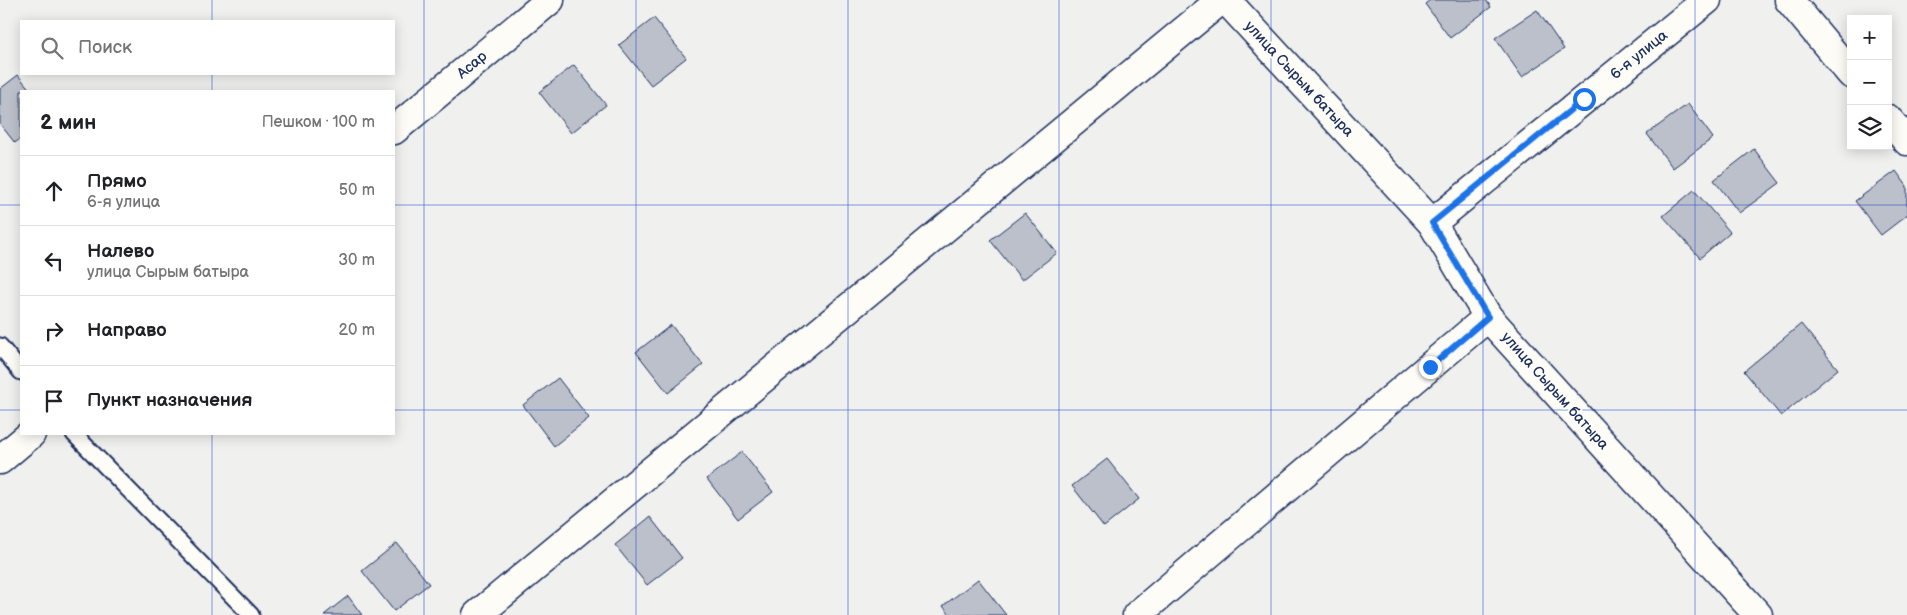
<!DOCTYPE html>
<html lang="ru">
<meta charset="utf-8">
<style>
:root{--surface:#fff;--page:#f6f6f6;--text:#202124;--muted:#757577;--line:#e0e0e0}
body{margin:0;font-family:"Balsamiq Sans",sans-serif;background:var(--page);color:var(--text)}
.controls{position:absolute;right:15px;top:15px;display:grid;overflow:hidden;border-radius:0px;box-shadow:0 2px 12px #0003}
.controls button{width:45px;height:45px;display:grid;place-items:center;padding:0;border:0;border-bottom:1px solid var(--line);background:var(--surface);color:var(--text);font:25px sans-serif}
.stop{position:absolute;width:15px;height:15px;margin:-11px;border:4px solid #1a73e8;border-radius:50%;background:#fff}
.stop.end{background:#1a73e8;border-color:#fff;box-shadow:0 1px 5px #0008}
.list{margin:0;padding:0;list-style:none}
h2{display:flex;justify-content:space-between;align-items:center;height:65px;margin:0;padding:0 20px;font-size:21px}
h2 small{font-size:16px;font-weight:400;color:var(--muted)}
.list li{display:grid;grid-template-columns:32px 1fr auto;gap:15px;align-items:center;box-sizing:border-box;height:70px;padding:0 20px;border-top:1px solid var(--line)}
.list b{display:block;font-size:19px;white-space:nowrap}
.list p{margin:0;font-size:16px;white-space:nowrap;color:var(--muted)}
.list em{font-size:16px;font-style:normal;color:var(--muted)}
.icon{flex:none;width:28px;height:28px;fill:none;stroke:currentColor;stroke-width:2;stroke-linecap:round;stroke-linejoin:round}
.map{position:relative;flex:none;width:1907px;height:615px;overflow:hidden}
.search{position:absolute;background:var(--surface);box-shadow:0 2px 12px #0003;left:20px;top:20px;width:375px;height:55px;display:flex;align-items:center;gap:12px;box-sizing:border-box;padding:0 18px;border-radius:0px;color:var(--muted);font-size:19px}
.panel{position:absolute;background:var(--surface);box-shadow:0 2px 12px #0003;left:20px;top:90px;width:375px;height:345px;border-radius:0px}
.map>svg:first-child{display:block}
.building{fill:#bbc0ca;stroke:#1b2f5e}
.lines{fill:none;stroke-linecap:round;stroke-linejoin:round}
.lane-casing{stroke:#1b2f5e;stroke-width:19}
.street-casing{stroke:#1b2f5e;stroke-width:31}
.secondary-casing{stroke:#1b2f5e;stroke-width:31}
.lane{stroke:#fdfcf7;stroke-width:15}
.street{stroke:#fdfcf7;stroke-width:28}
.secondary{stroke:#fdfcf7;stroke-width:28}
.route{stroke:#1a73e8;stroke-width:6}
.grid{fill:none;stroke:#1d4ed8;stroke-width:1;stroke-opacity:0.55}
.labels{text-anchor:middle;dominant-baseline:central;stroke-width:4;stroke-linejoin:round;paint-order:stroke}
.street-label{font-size:15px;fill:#1b2f5e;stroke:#fdfcf7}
</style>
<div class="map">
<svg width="1907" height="615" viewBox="0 0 1907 615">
<rect width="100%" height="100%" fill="#f0f0ee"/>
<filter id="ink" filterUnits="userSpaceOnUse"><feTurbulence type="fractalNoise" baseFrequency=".02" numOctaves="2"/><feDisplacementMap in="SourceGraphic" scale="10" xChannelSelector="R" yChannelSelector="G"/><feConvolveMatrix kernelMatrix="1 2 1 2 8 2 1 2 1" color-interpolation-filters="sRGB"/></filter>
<g filter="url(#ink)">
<path class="building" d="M 1430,0 L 1486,0 L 1491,7 L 1450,38 L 1425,4 Z
M 1537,10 L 1564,49 L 1522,77 L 1495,38 Z
M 654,18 L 686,58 L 651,85 L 619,45 Z
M 574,65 L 606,105 L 571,133 L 539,92 Z
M 18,75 L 31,91 L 21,91 L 21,138 L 15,143 L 0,124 L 0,89 Z
M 1688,104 L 1713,138 L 1673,168 L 1647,134 Z
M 1754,149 L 1780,183 L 1739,213 L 1714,180 Z
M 1896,171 L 1907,186 L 1907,215 L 1881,235 L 1855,201 Z
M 1694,190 L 1730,232 L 1700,258 L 1663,216 Z
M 1025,213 L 1057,253 L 1022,280 L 990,240 Z
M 1801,324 L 1838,369 L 1781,416 L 1744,371 Z
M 671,325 L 703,365 L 668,393 L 636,352 Z
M 558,378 L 589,418 L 554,446 L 523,405 Z
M 742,452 L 773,492 L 738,519 L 707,479 Z
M 1107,459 L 1139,499 L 1104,527 L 1072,486 Z
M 650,517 L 682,558 L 647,585 L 615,545 Z
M 397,543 L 429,584 L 394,611 L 362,571 Z
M 978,579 L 1006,615 L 950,615 L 943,606 Z
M 348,596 L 362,615 L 324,615 Z"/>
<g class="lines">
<g class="lane-casing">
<path id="lane" d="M 0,346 L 21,372
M 74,434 L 251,615"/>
</g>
<g class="street-casing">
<path id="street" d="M 1789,0 L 1851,74
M 1888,119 L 1907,141
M 394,130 L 550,0
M 1432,223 L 1707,0
M 0,460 L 31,434
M 477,615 L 1221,0
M 1137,615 L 1488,317"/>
</g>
<g class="secondary-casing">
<path id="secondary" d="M 1226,0 L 1432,223 L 1488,317 L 1758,615"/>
</g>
<use href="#lane" class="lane"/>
<use href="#street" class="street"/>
<use href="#secondary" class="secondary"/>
</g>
</g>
<g class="lines" filter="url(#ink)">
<path class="route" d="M 1430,367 L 1488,317 L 1432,223 L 1584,99"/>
</g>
<path class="grid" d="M 212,0 L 212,21M 424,0 L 424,615M 636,0 L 636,615M 848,0 L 848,615M 1059,0 L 1059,615M 1271,0 L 1271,615M 1483,0 L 1483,615M 1695,0 L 1695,615M 212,74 L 212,91M 0,205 L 21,205M 394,205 L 1907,205M 0,410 L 21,410M 394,410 L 1907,410M 212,434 L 212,615"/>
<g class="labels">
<g class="street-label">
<text transform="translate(1639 55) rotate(-39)">6-я улица</text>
<text transform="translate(472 65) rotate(-40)">Асар</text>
<text transform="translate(1299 79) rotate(47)">улица Сырым батыра</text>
<text transform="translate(1555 391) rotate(48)">улица Сырым батыра</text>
</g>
</g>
</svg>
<div class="controls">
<button>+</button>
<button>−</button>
<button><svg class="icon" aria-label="layers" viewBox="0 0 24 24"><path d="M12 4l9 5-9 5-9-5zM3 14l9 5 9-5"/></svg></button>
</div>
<div class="stop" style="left:1584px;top:99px"></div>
<div class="stop end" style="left:1430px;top:367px"></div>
<div class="search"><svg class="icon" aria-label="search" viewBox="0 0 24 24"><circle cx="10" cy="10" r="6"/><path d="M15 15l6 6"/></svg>Поиск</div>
<section class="panel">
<h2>2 мин<small>Пешком · 100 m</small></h2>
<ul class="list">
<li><svg class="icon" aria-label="ahead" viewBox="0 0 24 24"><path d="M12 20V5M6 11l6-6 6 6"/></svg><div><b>Прямо</b><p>6-я улица</p></div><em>50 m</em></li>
<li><svg class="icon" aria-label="left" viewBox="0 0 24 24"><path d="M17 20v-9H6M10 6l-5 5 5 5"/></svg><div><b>Налево</b><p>улица Сырым батыра</p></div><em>30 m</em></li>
<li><svg class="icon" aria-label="right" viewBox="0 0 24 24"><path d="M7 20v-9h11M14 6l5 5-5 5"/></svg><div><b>Направо</b></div><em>20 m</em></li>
<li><svg class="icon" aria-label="arrive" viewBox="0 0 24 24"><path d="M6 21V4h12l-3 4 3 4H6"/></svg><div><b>Пункт назначения</b></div></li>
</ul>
</section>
</div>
